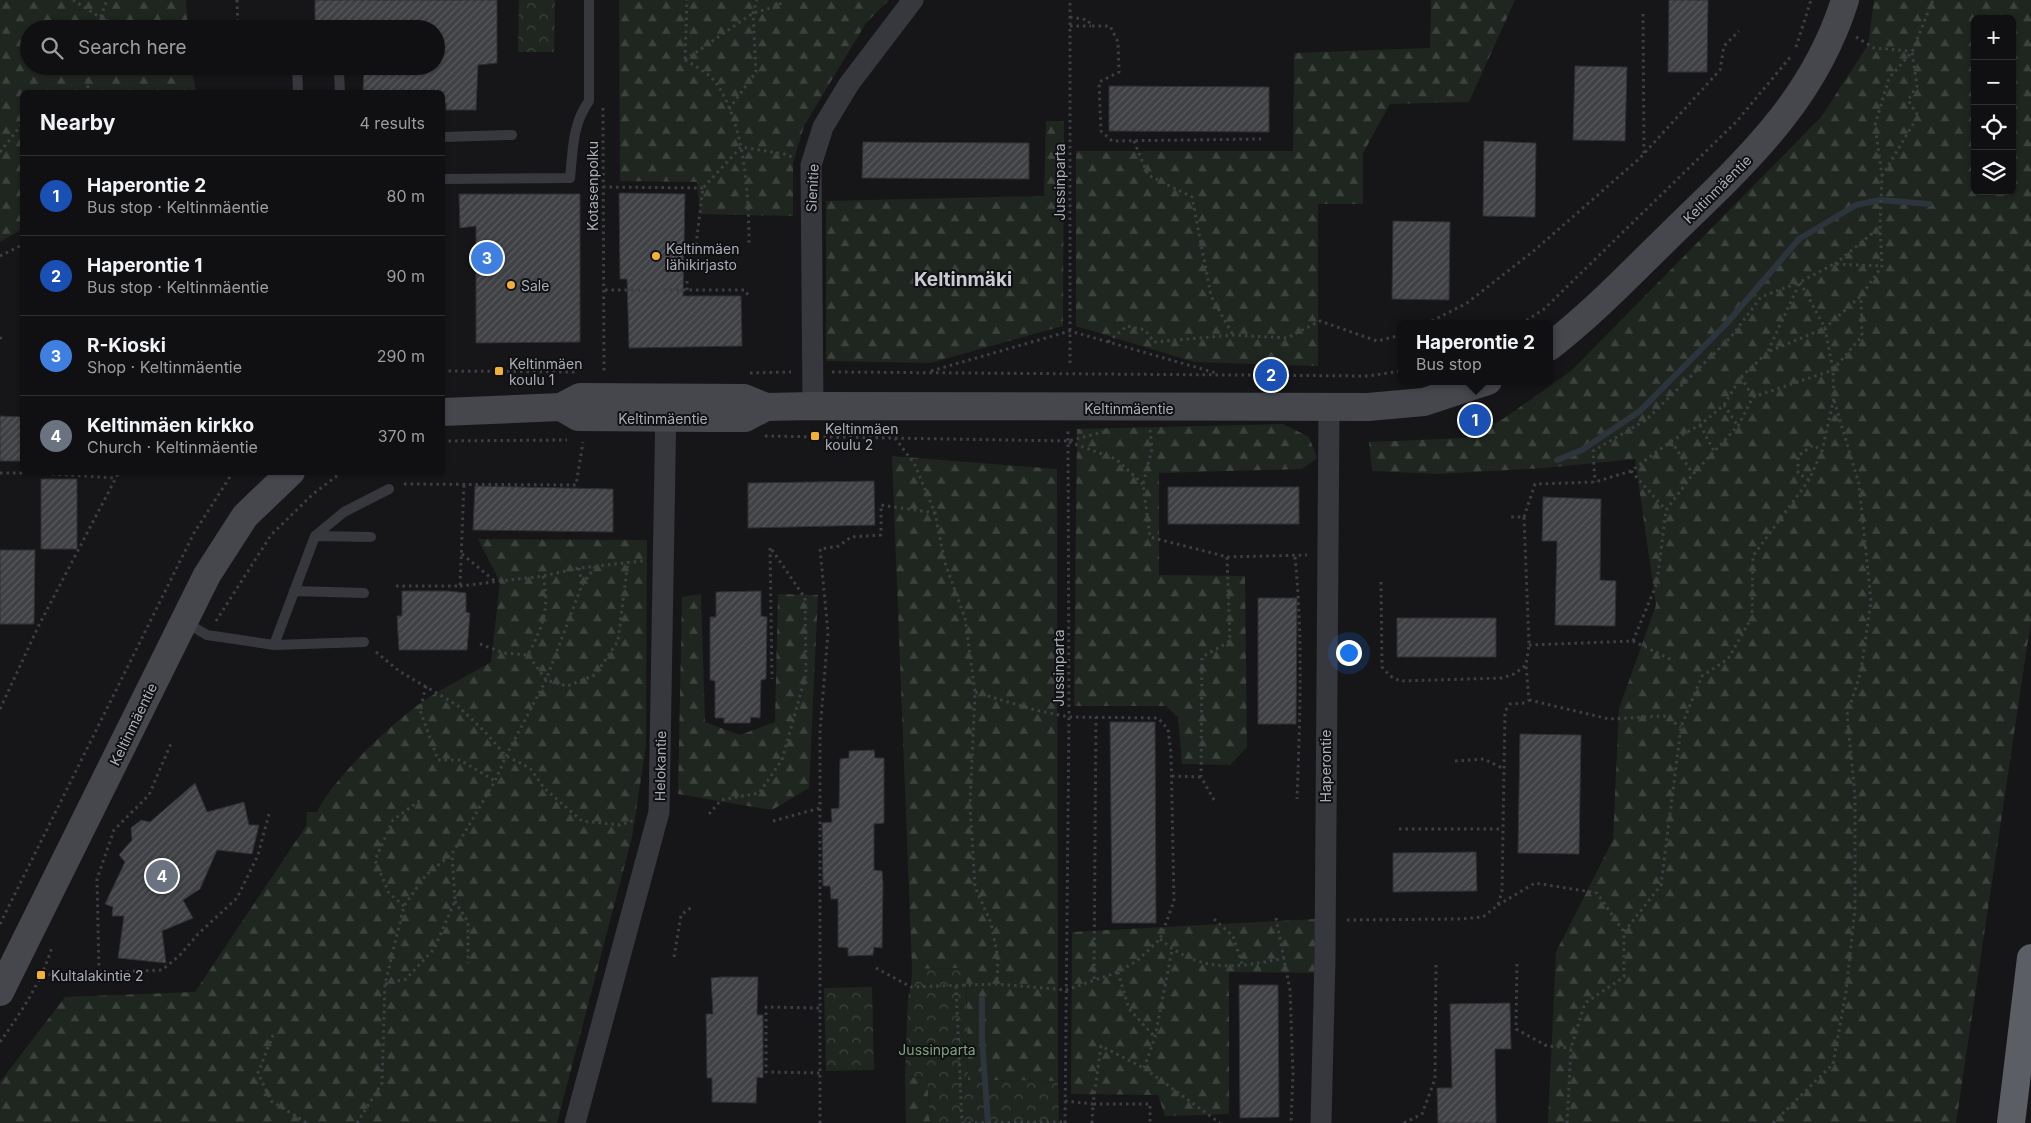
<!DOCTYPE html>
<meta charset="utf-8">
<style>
:root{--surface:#101012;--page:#1e1e20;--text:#f1f3f6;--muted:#9c9d9f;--line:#303032;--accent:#f2b134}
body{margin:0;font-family:Inter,sans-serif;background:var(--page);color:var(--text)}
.controls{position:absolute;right:15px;top:15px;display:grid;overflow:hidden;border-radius:8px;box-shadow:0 1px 4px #0004}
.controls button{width:45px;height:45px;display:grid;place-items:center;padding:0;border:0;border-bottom:1px solid var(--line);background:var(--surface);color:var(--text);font:25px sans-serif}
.you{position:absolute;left:1348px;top:652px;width:18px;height:18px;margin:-12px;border:4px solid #fff;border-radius:50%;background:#1a73e8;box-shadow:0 0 0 8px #1a73e833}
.badge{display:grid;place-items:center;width:32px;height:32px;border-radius:50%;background:var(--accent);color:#fff;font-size:16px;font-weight:700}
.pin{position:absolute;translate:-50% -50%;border:2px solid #fff;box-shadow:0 1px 5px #0006}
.popup{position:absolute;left:1398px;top:320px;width:155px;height:65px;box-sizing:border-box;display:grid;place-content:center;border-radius:8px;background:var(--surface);filter:drop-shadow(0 1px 4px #0005);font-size:16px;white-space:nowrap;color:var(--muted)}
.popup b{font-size:19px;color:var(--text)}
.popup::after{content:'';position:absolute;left:50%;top:100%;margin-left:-10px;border:10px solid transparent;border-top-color:var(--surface)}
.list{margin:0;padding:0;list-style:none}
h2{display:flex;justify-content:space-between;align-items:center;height:65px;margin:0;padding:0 20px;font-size:21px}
h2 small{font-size:16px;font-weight:400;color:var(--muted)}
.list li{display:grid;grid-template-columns:32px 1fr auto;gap:15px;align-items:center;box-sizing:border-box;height:80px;padding:0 20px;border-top:1px solid var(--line)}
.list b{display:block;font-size:19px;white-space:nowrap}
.list p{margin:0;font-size:16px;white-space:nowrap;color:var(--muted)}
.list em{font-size:16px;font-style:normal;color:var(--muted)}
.icon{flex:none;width:28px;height:28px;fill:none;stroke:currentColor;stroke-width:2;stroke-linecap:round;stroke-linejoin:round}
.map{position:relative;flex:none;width:2031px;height:1123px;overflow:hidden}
.search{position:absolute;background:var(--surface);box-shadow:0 1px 4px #0004;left:20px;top:20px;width:425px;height:55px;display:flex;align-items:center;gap:12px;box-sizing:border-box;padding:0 18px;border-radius:28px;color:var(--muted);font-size:19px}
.panel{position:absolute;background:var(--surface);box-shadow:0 1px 4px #0004;left:20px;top:90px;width:425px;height:385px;border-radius:8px}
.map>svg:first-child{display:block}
.forest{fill:url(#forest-firs);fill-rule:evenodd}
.park{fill:url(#park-crowns)}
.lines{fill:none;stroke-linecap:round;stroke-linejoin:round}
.stream{stroke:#2c353c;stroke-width:6}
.building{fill:url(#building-hatch);stroke:#303034}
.path{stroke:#3d3f44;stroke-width:3;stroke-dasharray:2.5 4;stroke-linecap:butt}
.service{stroke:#37383d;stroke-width:10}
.minor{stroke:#37383d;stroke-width:21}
.secondary{stroke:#45474d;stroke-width:28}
.trunk{stroke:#5b5e65;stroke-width:28}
.poi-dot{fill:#f2b134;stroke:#111113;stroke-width:2}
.labels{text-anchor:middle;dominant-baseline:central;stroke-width:4;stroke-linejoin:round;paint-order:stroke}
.street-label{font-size:14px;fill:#a8adb8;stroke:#111113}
.poi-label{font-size:14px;fill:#a8adb8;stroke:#111113;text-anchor:start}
.park-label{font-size:14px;fill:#7fa381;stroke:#111113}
.district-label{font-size:19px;font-weight:bold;fill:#c9ccd4;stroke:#111113}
</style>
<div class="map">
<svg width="2031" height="1123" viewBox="0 0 2031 1123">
<defs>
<pattern id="forest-firs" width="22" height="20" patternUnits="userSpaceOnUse" patternTransform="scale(1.25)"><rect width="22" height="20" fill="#1e261f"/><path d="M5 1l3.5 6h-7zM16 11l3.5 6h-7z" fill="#3c433d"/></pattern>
<pattern id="park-crowns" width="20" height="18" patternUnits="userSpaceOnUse" patternTransform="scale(1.25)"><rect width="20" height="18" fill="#1e261f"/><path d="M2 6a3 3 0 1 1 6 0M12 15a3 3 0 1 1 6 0" fill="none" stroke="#3c433d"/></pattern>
<pattern id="building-hatch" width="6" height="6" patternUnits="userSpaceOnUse" patternTransform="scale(1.25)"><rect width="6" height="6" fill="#404145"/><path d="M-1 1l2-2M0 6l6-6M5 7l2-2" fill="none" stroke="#595a5e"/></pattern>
</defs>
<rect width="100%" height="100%" fill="#161618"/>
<path class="forest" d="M 0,0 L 186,0 L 188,29 L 29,29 L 29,66 L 191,66 L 196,92 L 22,92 L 22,229 L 0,242 Z
M 619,0 L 889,0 L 866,23 L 804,126 L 793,163 L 793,216 L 700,214 L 697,182 L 620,181 Z
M 1431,0 L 1515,0 L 1469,102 L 1390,104 L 1363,153 L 1363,204 L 1318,204 L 1318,366 L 1194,362 L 1076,326 L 1076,151 L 1293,151 L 1294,53 L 1430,48 Z
M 1874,0 L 2031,0 L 2031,620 L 1956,1123 L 1548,1123 L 1556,952 L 1613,840 L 1619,709 L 1656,605 L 1635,459 L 1544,468 L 1438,474 L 1372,471 L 1369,442 L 1466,438 L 1503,419 L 1571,371 L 1821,117 L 1868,45 ZM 1975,19 L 2012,19 L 2012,191 L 1975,191 Z
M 1046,121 L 1064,121 L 1063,326 L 930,363 L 826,361 L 826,201 L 1044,196 Z
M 1283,424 L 1309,437 L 1317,458 L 1302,469 L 1159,473 L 1159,575 L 1245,576 L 1247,747 L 1230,765 L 1182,764 L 1178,717 L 1166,706 L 1074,706 L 1077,429 Z
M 892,456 L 1057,469 L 1058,1081 L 968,1080 L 966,968 L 912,969 Z
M 478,539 L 647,540 L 646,746 L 632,837 L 557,1123 L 0,1123 L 0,1082 L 65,997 L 195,992 L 306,826 L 307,812 L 317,812 C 333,778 393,722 425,700 C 446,686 469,675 491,662 L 500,582 Z
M 701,594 L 705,722 L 740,735 L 775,722 L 778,594 L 818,595 L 809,788 L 772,810 L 678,794 L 682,597 Z
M 1316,919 L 1316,973 L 1229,972 L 1229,1114 L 1165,1116 L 1158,1095 L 1071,1094 L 1072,932 Z
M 905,1077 L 927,1078 L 930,1123 L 906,1123 Z"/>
<path class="park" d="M 519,0 L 555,0 L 554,52 L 518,52 Z
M 966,968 L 968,1080 L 1058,1081 L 1059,1123 L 930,1123 L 927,1078 L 905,1077 L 908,997 L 911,987 L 912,969 Z
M 872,987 L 874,1070 L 826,1071 L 824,988 Z"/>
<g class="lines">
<path class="stream" d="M 1557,460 L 1582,450 L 1640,411 L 1727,323 L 1799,239 L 1856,205 L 1880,200 L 1929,204
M 982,999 L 982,1039 L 988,1123"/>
</g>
<path class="building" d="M 315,0 L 497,0 L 497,63 L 478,65 L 476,110 L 446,110 L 446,103 L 442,103 L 442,92 L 363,92 L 364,66 L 436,66 L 436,29 L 315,29 Z
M 1669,0 L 1708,0 L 1707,72 L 1668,72 Z
M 1575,66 L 1627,67 L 1625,141 L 1573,140 Z
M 1109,86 L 1269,87 L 1269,132 L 1109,131 Z
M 1484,141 L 1536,143 L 1535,217 L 1483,216 Z
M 863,142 L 1029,143 L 1029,179 L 862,178 Z
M 619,193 L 685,194 L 683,296 L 741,296 L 742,346 L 629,348 L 627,279 L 620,279 Z
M 459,194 L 580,194 L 580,342 L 476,343 L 476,226 L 460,228 Z
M 1393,221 L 1450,222 L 1449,300 L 1392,299 Z
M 0,416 L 22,417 L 22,461 L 0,461 Z
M 41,479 L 77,479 L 77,549 L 41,549 Z
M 874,481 L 875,525 L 748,528 L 748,483 Z
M 475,486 L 613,489 L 613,532 L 473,530 Z
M 1168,487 L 1299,487 L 1299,524 L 1168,524 Z
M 1543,497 L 1601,499 L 1600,580 L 1616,581 L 1615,626 L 1555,625 L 1557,541 L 1542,541 Z
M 0,550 L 35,550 L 34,624 L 0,624 Z
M 402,591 L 448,591 L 466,593 L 466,612 L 470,613 L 467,650 L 399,650 L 397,616 L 402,616 Z
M 761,591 L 761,616 L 767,617 L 766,679 L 761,680 L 760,718 L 751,717 L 750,723 L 724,723 L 724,718 L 715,718 L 715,681 L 710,680 L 710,617 L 716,617 L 716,592 Z
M 1258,598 L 1297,598 L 1296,724 L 1258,724 Z
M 1397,618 L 1496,618 L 1496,657 L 1397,657 Z
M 1110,722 L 1155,722 L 1156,923 L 1112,923 Z
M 1520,734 L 1581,735 L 1579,854 L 1518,853 Z
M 874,750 L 875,758 L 884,758 L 884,823 L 874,824 L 874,870 L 882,871 L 883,884 L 882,948 L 874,947 L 873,955 L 848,956 L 848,948 L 838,947 L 838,899 L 831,899 L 830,886 L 823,886 L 822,823 L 832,822 L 831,809 L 839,808 L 840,759 L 849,758 L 849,751 Z
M 195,783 L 207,812 L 244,802 L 249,825 L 259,825 L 252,854 L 217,850 L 200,889 L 183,900 L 193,918 L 162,931 L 166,963 L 118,958 L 124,916 L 112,916 L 113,907 L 105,904 L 125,862 L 119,855 L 132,840 L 131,828 L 141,820 L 150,822 Z
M 1476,852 L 1477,891 L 1393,892 L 1393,853 Z
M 721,977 L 758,977 L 757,1015 L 763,1015 L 763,1078 L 757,1077 L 756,1103 L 712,1102 L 712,1078 L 707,1078 L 706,1014 L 713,1014 L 711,978 Z
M 1239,985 L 1278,985 L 1279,1117 L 1240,1118 Z
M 1510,1003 L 1511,1049 L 1495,1049 L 1496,1123 L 1438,1123 L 1437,1088 L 1452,1088 L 1450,1004 Z"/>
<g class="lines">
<path class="path" d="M 73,0 L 101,18 L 127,29
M 237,0 L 238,29
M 1643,14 L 1644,153
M 1070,17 L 1088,20 L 1091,26 L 1110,26 L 1118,42 L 1119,72 L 1099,82 L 1101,131 L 1112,141 L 1261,139
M 1070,26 L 1091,26
M 96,29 L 107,0
M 1856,37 L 1874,48 L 1911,51
M 1796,47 L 1811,0
M 685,59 L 687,0
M 685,60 C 695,66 710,74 716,83 C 745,124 749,196 749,245
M 685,60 L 753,13 L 778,6 L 784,0
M 87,66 L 88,92
M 603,108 L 604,374
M 729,109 L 756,72 L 753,13 L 757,0
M 1134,141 L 1148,175 L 1192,197 L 1211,296 L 1233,335
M 0,152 L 22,124
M 1882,176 L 1918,116 L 1908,100 L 1917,86 L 1912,52
M 603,187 L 703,188
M 696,245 L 703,188 L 741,147 L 784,154 L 792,157
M 0,256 L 22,245
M 1835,264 L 1880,227
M 605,290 L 745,290 L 750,298
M 687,290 L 687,277
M 1426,324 L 1467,303 L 1536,249 L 1640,158 L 1720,70 L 1724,46 L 1739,31
M 1521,324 L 1544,309 L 1737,121 L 1792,55
M 0,337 L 2,340
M 1108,342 L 1127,326 L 1145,330 L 1154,342 L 1233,335 L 1287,338 L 1320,321 L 1377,341 L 1401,335
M 1768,351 L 1800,282 L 1834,264 L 1881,266
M 1070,363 L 1070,0
M 442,371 L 576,372
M 931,371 L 1070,331 L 1216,373
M 832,372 L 1368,376 L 1401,371
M 750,373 L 791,372
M 1741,377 L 1753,397
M 1724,405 L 1738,426
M 1700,425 L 1715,453
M 1150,430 L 1152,449 L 1143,484 L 1150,537 L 1227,557 L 1307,555
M 765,436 L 1068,441 L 1103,432
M 895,438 L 915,465 L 935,513 L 945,563 L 965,618 L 975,692 L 970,805 L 975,887 L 991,923 L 998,958 L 997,984
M 442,441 L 567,440
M 1671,441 L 1693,474
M 1069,442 L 1116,459 L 1143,484
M 1631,471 L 1666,510
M 0,473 L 36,473 L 116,478
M 1809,480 L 1798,473 L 1798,456 L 1813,445 L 1822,451
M 404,484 L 576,485 L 583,442
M 1524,517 L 1535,484 L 1595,482 L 1631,471 L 1671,441 L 1700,425 L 1724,405 L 1741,377 L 1768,352 L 1825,328 L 1861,296 L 1882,266 L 1880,227 L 1882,176 L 1875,125 L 1889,78 L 1912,52 L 1933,0
M 770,548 L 772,679
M 462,554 L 496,582
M 1295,557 C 1303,637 1300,719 1297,799
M 579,568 L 582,584
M 543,576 C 550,610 543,625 528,655 L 546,680 L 567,686 L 595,675 L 618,641 L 628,561
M 1381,582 L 1382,667 L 1390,676 L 1400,681 L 1502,678 L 1514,674 L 1526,665 L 1529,645 L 1524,517 L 1508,517
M 396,586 L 460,586 L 464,484
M 460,586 L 543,576 L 579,568 L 643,561
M 216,621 L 271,535 L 313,494 L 342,472
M 1633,641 L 1657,583 L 1666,510 L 1693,474 L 1738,426 L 1753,397 L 1833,370 L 1862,336 L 1861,296
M 480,644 L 504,653 L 528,655
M 1529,645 L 1633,641 L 1674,661
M 376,652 L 399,671 L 457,705 L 486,733 L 506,756 L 530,768 L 544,788 L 582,821 L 620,825 L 635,820
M 426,686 L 420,710 L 438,760 L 460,760 L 495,781
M 1529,700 L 1609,719 L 1664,716 L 1681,727
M 0,709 L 39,625 L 119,472
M 1455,761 L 1484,759 L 1504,769
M 1172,776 L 1201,777
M 1214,800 L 1201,777 L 1202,657 L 1230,641 L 1227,557
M 709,814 L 721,800 L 759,793 L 782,760 L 806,674 L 805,598 L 770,547
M 773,821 L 820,808
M 1399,829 L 1503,829
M 455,901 L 468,922 L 468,963
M 1498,905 L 1535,883 L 1597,893 L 1624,932
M 404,906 L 389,893 L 375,860 L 393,820 L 422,799
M 1276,918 L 1290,990 L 1293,1074 L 1291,1123
M 1214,919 L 1233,936 L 1243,967
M 1347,920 L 1460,919 L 1483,917 L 1498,905 L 1502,891 L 1505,711 L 1510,704 L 1525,703 L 1529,700 L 1526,665
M 0,924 L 194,533 L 233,472
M 1160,939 C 1201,974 1236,968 1285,958
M 674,957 L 681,915 L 693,906
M 1517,964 L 1516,1029 L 1547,1046 L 1571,1048
M 876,968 L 911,987 L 997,984 L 1066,990 L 1118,972 L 1137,961 L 1160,939 L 1174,901 L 1171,753 L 1168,729 L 1158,718 L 1069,717 L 1035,710 L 975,692
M 99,972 L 97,879 L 114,830 L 149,795 L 172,741
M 1118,972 L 1129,1009 L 1154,1036
M 42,975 L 162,970 L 180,955 L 198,934 L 237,898 L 258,855 L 269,814
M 1094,979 L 1096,717
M 385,984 L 406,979 L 434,949 L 455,901 L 452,854
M 956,986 L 962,1123
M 819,1008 L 766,1007 L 766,1072 L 820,1073
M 273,1035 L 258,1073 L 271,1101 L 307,1123
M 0,1042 C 21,1012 41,983 52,947
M 1144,1068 L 1155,1037 L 1172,950
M 1065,1101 L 1093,1104 L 1101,1046 L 1144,1068 L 1220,1123
M 357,1123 L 382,1083 L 385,984 L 404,906 L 426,875 L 452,854 L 495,781 L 506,756 L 546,680 L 582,585 L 595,567
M 820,1123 L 820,732 L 828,632 L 820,549 L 839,546 L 851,537 L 881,535 L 881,505 L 935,513
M 962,1123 L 1065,1122
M 1065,1123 L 1069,717 L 1068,431
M 1092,1123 L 1093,1104 L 1150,1104 L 1150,1123
M 1404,1123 L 1422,1114 L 1435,1079 L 1436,963
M 1567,1123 L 1571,1048 L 1585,1003 L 1624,977 L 1624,932 L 1661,885 L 1681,727 L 1702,676 L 1728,659 L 1752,617 L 1753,556 L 1809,480 L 1822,451 L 1834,398 L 1833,370 L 1825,328 L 1800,282 L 1761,297 L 1731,337 L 1646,420 L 1593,451 L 1595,482
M 1773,1123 L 1833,1064 L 1846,992 L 1855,908 L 1855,795 L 1847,715 L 1861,671 L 1871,601 L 1859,484 L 1834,400"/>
<path class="service" d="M 297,66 L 298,92
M 339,72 L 340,92
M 442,137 L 512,135
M 442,179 L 570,178 C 573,151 572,124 589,101 L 589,0
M 315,536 L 371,537
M 294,591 L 364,593
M 185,622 L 207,635 L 274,645 L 364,642
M 274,645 L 315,536 L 344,512 L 389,489"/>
<path class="minor" d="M 813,406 L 811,165 L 823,127 L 849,84 L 913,0
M 575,1123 L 659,812 L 666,403
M 1321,1123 L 1325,958 L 1329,409"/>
<path class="secondary" d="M 1549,347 C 1591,315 1628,276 1666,239 C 1741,165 1812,105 1845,0
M 561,407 L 578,417 L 710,418 L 745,418 L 766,407 L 813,406 L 1368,407 L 1424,402 L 1488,381
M 442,412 L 561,407 L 580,397 L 744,398 L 766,407
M 0,992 L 207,575 L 245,516 L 291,472"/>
<path class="trunk" d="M 2011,1123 L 2031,958"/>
</g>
<g class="poi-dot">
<circle cx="656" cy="256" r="5"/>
<circle cx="511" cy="285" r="5"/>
<rect x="494" y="366" width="10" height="10" rx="2.5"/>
<rect x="810" y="431" width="10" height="10" rx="2.5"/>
<rect x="36" y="970" width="10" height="10" rx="2.5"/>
</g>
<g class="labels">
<g class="street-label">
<text transform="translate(1059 182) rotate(-90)">Jussinparta</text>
<text transform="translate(592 186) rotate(-90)">Kotasenpolku</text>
<text transform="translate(812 188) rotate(-87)">Sienitie</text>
<text transform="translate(1717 189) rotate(-45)">Keltinmäentie</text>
<text x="1129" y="408">Keltinmäentie</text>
<text x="663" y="418">Keltinmäentie</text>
<text transform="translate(1058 668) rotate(-90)">Jussinparta</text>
<text transform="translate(133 724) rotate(-64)">Keltinmäentie</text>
<text transform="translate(660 766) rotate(-89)">Helokantie</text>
<text transform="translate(1325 766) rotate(-90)">Haperontie</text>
</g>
<g class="poi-label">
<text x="666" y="248">Keltinmäen<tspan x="666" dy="16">lähikirjasto</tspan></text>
<text x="521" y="285">Sale</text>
<text x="509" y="363">Keltinmäen<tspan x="509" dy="16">koulu 1</tspan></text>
<text x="825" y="428">Keltinmäen<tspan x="825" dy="16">koulu 2</tspan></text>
<text x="51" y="975">Kultalakintie 2</text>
</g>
<g class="park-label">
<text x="937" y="1049">Jussinparta</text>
</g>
<g class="district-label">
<text x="963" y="279">Keltinmäki</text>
</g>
</g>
</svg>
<div class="controls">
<button>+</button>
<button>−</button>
<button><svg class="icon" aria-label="locate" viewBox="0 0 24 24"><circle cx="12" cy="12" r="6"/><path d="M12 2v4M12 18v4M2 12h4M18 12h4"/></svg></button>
<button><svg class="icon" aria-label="layers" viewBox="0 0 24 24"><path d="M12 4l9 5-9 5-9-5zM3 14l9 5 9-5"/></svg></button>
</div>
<div class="you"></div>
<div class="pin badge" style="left:1475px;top:420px;background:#1a4fb4">1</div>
<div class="popup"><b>Haperontie 2</b>Bus stop</div>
<div class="pin badge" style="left:1271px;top:375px;background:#1a4fb4">2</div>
<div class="pin badge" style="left:487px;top:258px;background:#3f7fe0">3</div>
<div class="pin badge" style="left:162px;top:876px;background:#6b7280">4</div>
<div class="search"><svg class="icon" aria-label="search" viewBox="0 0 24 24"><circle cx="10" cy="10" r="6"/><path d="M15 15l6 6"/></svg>Search here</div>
<section class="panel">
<h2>Nearby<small>4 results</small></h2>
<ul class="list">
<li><span class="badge" style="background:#1a4fb4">1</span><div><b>Haperontie 2</b><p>Bus stop · Keltinmäentie</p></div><em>80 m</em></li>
<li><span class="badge" style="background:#1a4fb4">2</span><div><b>Haperontie 1</b><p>Bus stop · Keltinmäentie</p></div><em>90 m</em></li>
<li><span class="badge" style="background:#3f7fe0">3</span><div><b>R-Kioski</b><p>Shop · Keltinmäentie</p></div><em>290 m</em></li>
<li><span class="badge" style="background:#6b7280">4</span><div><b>Keltinmäen kirkko</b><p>Church · Keltinmäentie</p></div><em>370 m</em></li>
</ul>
</section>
</div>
